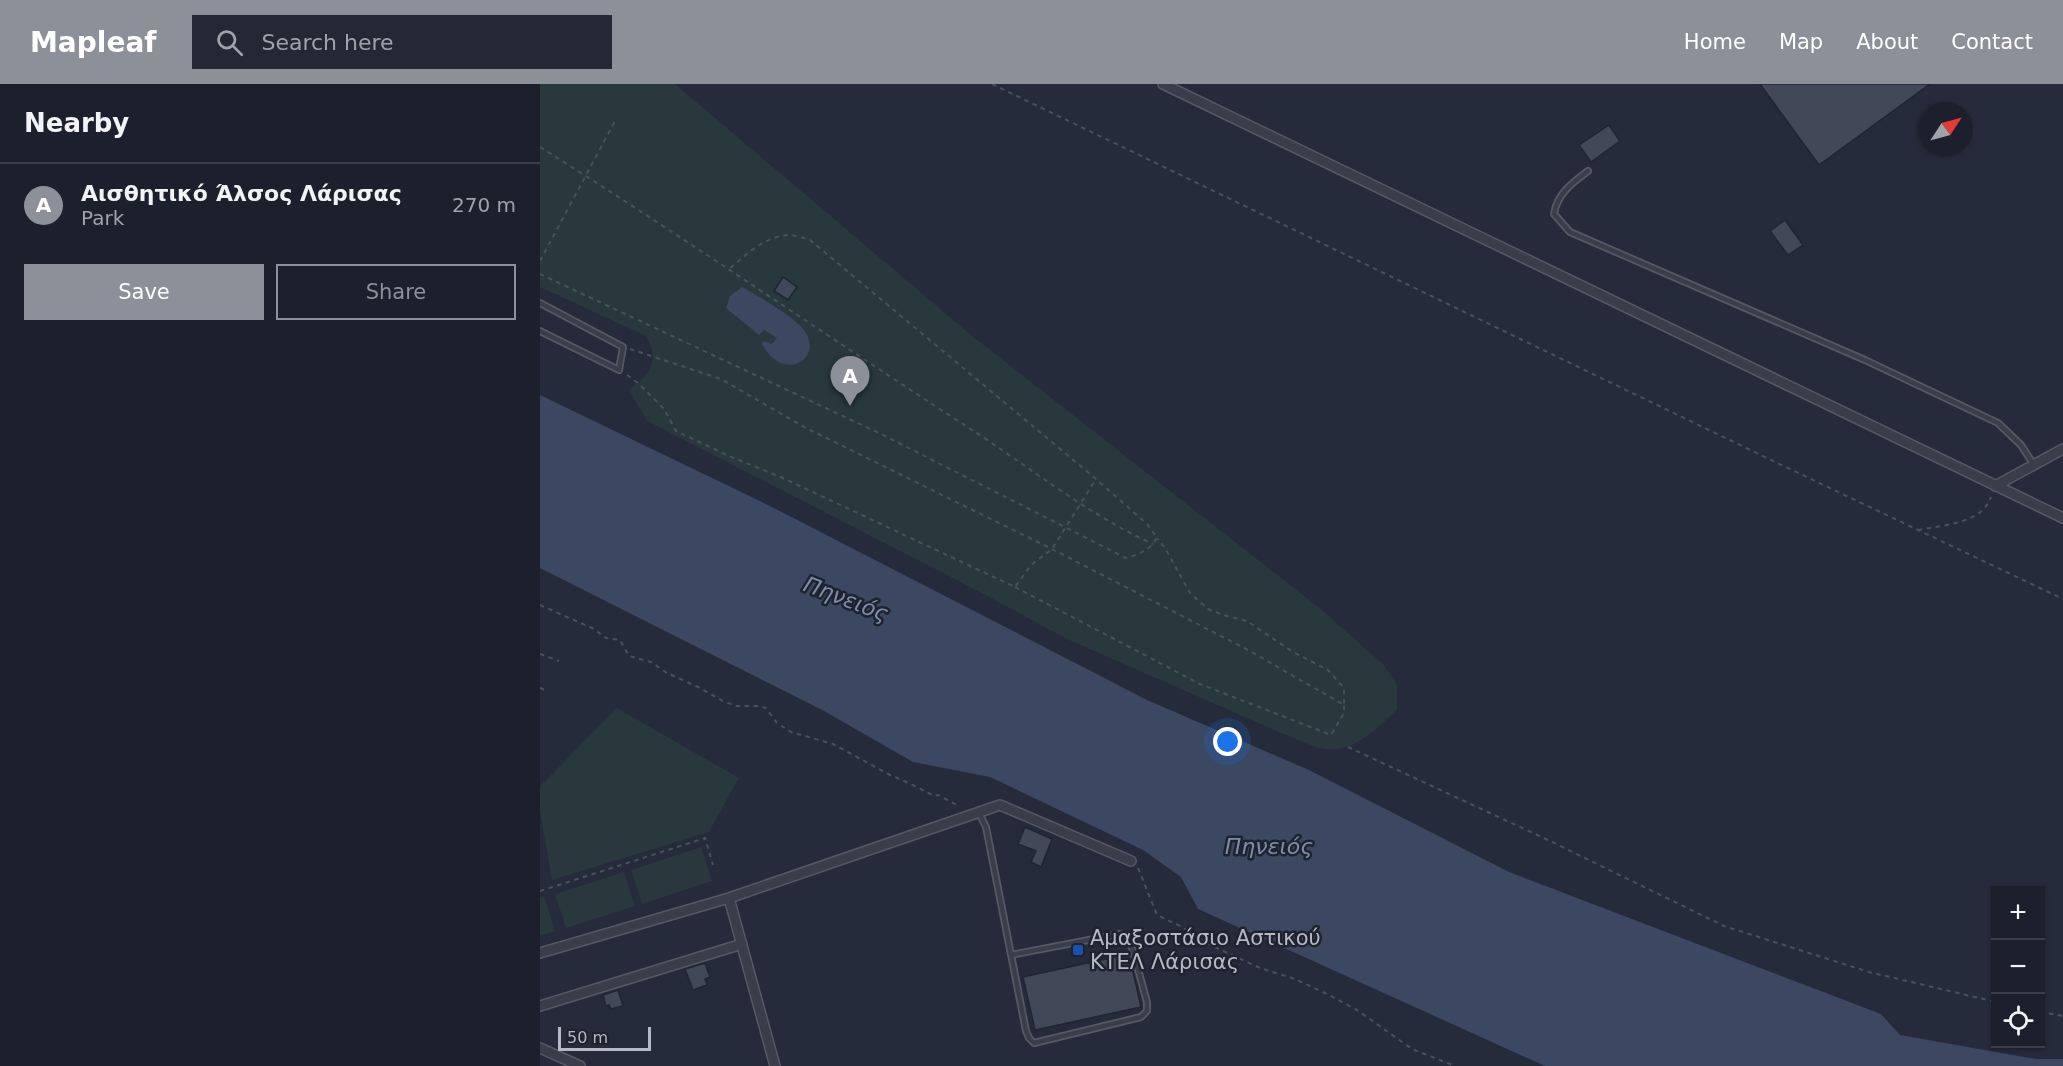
<!DOCTYPE html>
<meta charset="utf-8">
<style>
:root{--surface:#1c202c;--page:#252834;--text:#f1f3f6;--muted:#a0a3a9;--line:#3a3e48;--accent:#8c9099}
body{margin:0;font-family:"DejaVu Sans",sans-serif;background:var(--page);color:var(--text)}
.controls{position:absolute;right:18px;bottom:18px;display:grid;overflow:hidden;border-radius:0px;box-shadow:0 2px 4px #0004}
.controls button{width:54px;height:54px;display:grid;place-items:center;padding:0;border:0;border-bottom:2px solid var(--line);background:var(--surface);color:var(--text);font:30px sans-serif}
.compass{position:absolute;left:1379px;top:18px;width:54px;height:54px;border-radius:50%;background:var(--surface);box-shadow:0 2px 4px #0004;rotate:54deg}
.scale{position:absolute;left:18px;bottom:15px;width:93px;box-sizing:border-box;padding-left:6px;border:3px solid #b4b9c6;border-top:0;font-size:16px;line-height:21px;white-space:nowrap;color:#b4b9c6;-webkit-text-stroke:4px #1e232f;paint-order:stroke}
.you{position:absolute;left:688px;top:658px;width:21px;height:21px;margin:-15px;border:4px solid #fff;border-radius:50%;background:#1a73e8;box-shadow:0 0 0 9px #1a73e833}
.badge{display:grid;place-items:center;width:39px;height:39px;border-radius:50%;background:var(--accent);color:#fff;font-size:20px;font-weight:700}
.pin{position:absolute;translate:-50% -50px;filter:drop-shadow(0 2px 3px #0008)}
.pin::after{content:'';position:absolute;top:32px;width:21px;height:18px;background:inherit;clip-path:polygon(0 0,100% 0,50% 100%)}
.list{margin:0;padding:0;list-style:none}
h2{display:flex;justify-content:space-between;align-items:center;height:78px;margin:0;padding:0 24px;font-size:26px}
h2 small{font-size:20px;font-weight:400;color:var(--muted)}
.list li{display:grid;grid-template-columns:39px 1fr auto;gap:18px;align-items:center;box-sizing:border-box;height:84px;padding:0 24px;border-top:2px solid var(--line)}
.list b{display:block;font-size:22px;white-space:nowrap}
.list p{margin:0;font-size:20px;white-space:nowrap;color:var(--muted)}
.list em{font-size:20px;font-style:normal;color:var(--muted)}
.actions{display:flex;gap:12px;padding:18px 24px}
.actions a{flex:1;padding:14px 0;border:2px solid var(--accent);border-radius:0px;text-align:center;font-size:21px;color:var(--accent)}
.actions .main{background:var(--accent);color:#fff}
.icon{flex:none;width:33px;height:33px;fill:none;stroke:currentColor;stroke-width:2;stroke-linecap:round;stroke-linejoin:round}
.map{position:relative;flex:none;width:1523px;height:982px;overflow:hidden}
header{display:flex;align-items:center;gap:36px;box-sizing:border-box;height:84px;padding:0 30px;background:var(--accent);color:#fff}
header strong{font-size:28px}
nav{display:flex;gap:33px;margin-inline-start:auto;font-size:21px}
.search{width:420px;height:54px;background:var(--page);display:flex;align-items:center;gap:15px;box-sizing:border-box;padding:0 21px;border-radius:0px;color:var(--muted);font-size:22px}
main{display:flex}
aside{flex:1;background:var(--surface)}
.map>svg:first-child{display:block}
.green{fill:#28383c}
.water{fill:#3c4762}
.building{fill:#414959;stroke:#202531;stroke-width:1.5}
.lines{fill:none;stroke-linecap:round;stroke-linejoin:round}
.service-casing{stroke:#545965;stroke-width:8}
.minor-casing{stroke:#545965;stroke-width:12}
.path{stroke:#455358;stroke-width:2;stroke-dasharray:4.5 4.5;stroke-linecap:butt}
.service{stroke:#393e4a;stroke-width:4.5}
.minor{stroke:#393e4a;stroke-width:9}
.transit-dot{fill:#1a4fb4;stroke:#1e232f;stroke-width:2}
.labels{text-anchor:middle;dominant-baseline:central;stroke-width:5;stroke-linejoin:round;paint-order:stroke}
.poi-label{font-size:21px;fill:#b4b9c6;stroke:#1e232f;text-anchor:start}
.water-label{font-size:22px;font-style:italic;fill:#7e8cab;stroke:#1e232f}
</style>
<header>
<strong>Mapleaf</strong>
<div class="search"><svg class="icon" aria-label="search" viewBox="0 0 24 24"><circle cx="10" cy="10" r="6"/><path d="M15 15l6 6"/></svg>Search here</div>
<nav><a>Home</a><a>Map</a><a>About</a><a>Contact</a></nav>
</header>
<main>
<aside>
<h2>Nearby<small></small></h2>
<ul class="list">
<li><span class="badge">A</span><div><b>Αισθητικό Άλσος Λάρισας</b><p>Park</p></div><em>270 m</em></li>
</ul>
<div class="actions"><a class="main">Save</a><a>Share</a></div>
</aside>
<div class="map">
<svg width="1523" height="982" viewBox="0 0 1523 982">
<rect width="100%" height="100%" fill="#252b3a"/>
<path class="green" d="M 0,0 L 135,0 L 431,251 L 782,526 L 843,580 L 857,601 L 857,626 C 837,644 815,669 784,665 C 772,663 759,656 748,652 L 527,555 L 438,507 L 107,337 L 89,306 C 110,290 120,278 106,252 L 0,203 Z
M 77,624 L 199,694 L 169,748 L 12,796 L 0,728 L 0,702 Z
M 161,763 L 172,797 L 102,820 L 91,786 Z
M 84,788 L 95,822 L 26,844 L 15,810 Z
M 4,812 L 15,847 L 0,852 L 0,813 Z"/>
<path class="water" d="M 202,203 C 218,212 253,232 264,246 C 285,275 243,300 222,260 L 224,257 L 232,260 L 237,254 L 224,246 L 219,251 L 186,224 L 190,212 Z
M 0,311 L 230,422 L 607,616 L 769,686 L 969,788 L 1341,930 L 1360,951 L 1496,975 L 1523,975 L 1523,982 L 1005,982 L 658,825 L 641,793 L 603,766 L 450,693 L 373,678 L 284,627 L 0,484 Z"/>
<path class="building" d="M 1220,0 L 1390,0 L 1279,81 Z
M 1069,41 L 1080,57 L 1051,78 L 1039,61 Z
M 1245,136 L 1263,161 L 1248,171 L 1230,147 Z
M 243,193 L 257,203 L 248,216 L 234,207 Z
M 485,743 L 512,755 L 501,783 L 491,778 L 496,767 L 478,760 Z
M 589,870 L 601,923 L 495,946 L 483,893 Z
M 165,879 L 170,893 L 165,895 L 167,901 L 153,906 L 145,885 Z
M 78,906 L 83,922 L 71,925 L 69,921 L 66,922 L 63,911 Z"/>
<g class="lines">
<g class="service-casing">
<path id="service" d="M 1048,87 C 1032,99 1017,110 1014,130 L 1030,148 L 1325,276 L 1458,339 L 1481,361 L 1494,381
M 0,219 L 83,263 L 79,286 L 0,247
M 439,729 L 446,743 L 486,947 L 489,954 L 494,959 L 601,933 L 607,927 L 607,918 L 591,860 L 586,853 L 580,850 L 471,871"/>
</g>
<g class="minor-casing">
<path id="minor" d="M 623,0 L 1523,434
M 1455,402 L 1523,365
M 189,814 L 235,982
M 0,869 L 189,814 L 460,721 L 591,777
M 0,922 L 202,860
M 0,964 L 40,982"/>
</g>
<path class="path" d="M 452,0 L 1229,375 L 1523,515
M 0,63 C 145,154 285,251 429,344 C 488,382 550,432 613,460
M 0,177 L 75,37
M 0,190 L 339,349 L 586,474 C 599,470 609,467 617,454 L 607,440 L 556,395 L 270,156 C 264,154 257,152 251,151 C 226,151 207,170 189,185
M 90,265 L 181,295 L 266,344 L 512,465 L 708,566 L 804,621 L 804,604 L 788,586 L 753,568 L 707,537 L 683,531 L 668,525 L 650,509 L 625,464 L 617,454
M 87,291 L 98,299 L 124,325 L 136,347 L 189,372 L 243,394 L 475,503 L 491,481 L 512,465 L 556,395
M 1378,446 C 1402,441 1442,440 1451,413
M 475,503 L 660,600 L 791,651 L 804,629 L 804,621
M 0,521 L 54,545 L 66,554 L 80,556 L 89,572 L 111,578 L 127,589 L 158,603 L 183,617 L 196,622 L 218,622 L 226,624 L 237,639 L 251,648 L 293,660 L 350,691 L 371,700 L 394,712 L 398,711 L 417,721
M 0,570 L 19,577
M 0,604 L 3,605 L 0,610
M 808,663 L 1008,756 L 1184,842 L 1329,888 L 1456,918
M 598,784 L 617,831 L 642,843 L 666,859 L 720,884 L 755,895 L 787,910 L 817,926 L 872,965 L 915,982
M 0,807 L 165,754 L 173,781
M 1500,928 L 1523,932"/>
<use href="#service" class="service"/>
<use href="#minor" class="minor"/>
</g>
<rect class="transit-dot" x="532" y="860" width="12" height="12" rx="3"/>
<g class="labels">
<g class="poi-label">
<text x="550" y="854">Αμαξοστάσιο Αστικού<tspan x="550" dy="24">ΚΤΕΛ Λάρισας</tspan></text>
</g>
<g class="water-label">
<text transform="translate(306 515) rotate(21)">Πηνειός</text>
<text x="729" y="762">Πηνειός</text>
</g>
</g>
</svg>
<div class="controls">
<button>+</button>
<button>−</button>
<button><svg class="icon" aria-label="locate" viewBox="0 0 24 24"><circle cx="12" cy="12" r="6"/><path d="M12 2v4M12 18v4M2 12h4M18 12h4"/></svg></button>
</div>
<svg class="compass" viewBox="-18 -18 36 36"><path d="M0-13l5 13h-10z" fill="#e53935"/><path d="M0 13l5-13h-10z" fill="#a0a3a9"/></svg>
<div class="scale">50 m</div>
<div class="you"></div>
<div class="pin badge" style="left:310px;top:322px">A</div>
</div>
</main>
